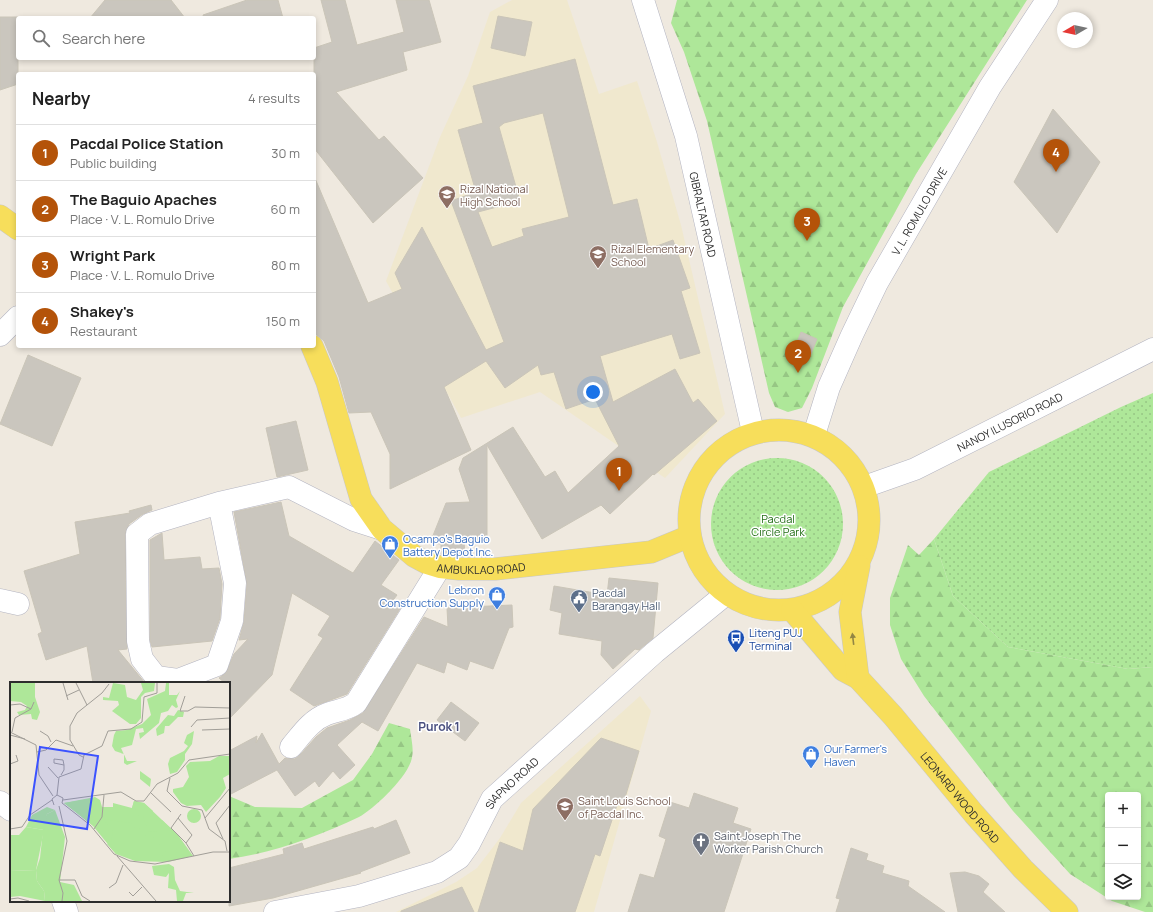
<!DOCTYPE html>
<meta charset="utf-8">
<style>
:root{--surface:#fff;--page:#f2f2f2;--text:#222;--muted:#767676;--line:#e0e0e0;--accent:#b45309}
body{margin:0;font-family:Manrope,sans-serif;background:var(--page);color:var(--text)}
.controls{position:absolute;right:12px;bottom:12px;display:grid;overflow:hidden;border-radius:4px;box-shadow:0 2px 6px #0003}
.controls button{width:36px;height:36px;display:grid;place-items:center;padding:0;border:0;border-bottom:1px solid var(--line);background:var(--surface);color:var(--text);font:20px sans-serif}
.compass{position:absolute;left:1057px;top:12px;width:36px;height:36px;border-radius:50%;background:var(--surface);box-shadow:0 2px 6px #0003;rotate:261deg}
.you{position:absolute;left:593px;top:392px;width:14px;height:14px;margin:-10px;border:3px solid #fff;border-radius:50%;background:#1a73e8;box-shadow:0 0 0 6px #1a73e833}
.badge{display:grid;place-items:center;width:26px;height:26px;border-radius:50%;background:var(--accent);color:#fff;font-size:13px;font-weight:700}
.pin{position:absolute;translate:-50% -33px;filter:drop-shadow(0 1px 2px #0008)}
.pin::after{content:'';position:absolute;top:21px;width:14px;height:12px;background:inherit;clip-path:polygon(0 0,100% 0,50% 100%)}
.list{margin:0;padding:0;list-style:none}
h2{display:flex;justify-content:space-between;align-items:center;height:52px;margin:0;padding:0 16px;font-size:17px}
h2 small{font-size:13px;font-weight:400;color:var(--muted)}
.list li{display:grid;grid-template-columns:26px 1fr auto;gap:12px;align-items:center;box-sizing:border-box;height:56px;padding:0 16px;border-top:1px solid var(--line)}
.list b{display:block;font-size:15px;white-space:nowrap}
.list p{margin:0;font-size:13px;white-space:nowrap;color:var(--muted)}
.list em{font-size:13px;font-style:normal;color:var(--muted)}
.icon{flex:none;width:22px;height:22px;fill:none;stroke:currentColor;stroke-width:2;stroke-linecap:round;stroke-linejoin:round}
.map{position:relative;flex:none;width:1153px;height:912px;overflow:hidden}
.search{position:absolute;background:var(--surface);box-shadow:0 2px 6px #0003;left:16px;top:16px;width:300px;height:44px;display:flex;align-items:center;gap:10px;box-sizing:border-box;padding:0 14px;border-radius:4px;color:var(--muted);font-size:15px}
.panel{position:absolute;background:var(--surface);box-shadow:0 2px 6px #0003;left:16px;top:72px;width:300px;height:276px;border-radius:4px}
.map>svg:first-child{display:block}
.education{fill:#f0e8ce}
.grass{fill:url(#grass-dots)}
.forest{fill:url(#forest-firs);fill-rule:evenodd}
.building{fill:#cac6be;stroke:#cac5b8;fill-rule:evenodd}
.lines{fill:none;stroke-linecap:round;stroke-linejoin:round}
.street-casing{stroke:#b3b4c1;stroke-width:23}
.secondary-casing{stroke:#b3b4c1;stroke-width:23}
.primary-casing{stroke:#c8c8c8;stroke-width:23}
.street{stroke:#fff;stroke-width:22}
.secondary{stroke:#fff;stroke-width:22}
.primary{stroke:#f7de5b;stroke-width:22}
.oneway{fill:#928644}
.labels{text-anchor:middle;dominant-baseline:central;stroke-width:3;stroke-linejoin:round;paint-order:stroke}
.education-label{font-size:11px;fill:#785e54;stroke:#fff;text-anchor:start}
.street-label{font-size:11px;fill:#2d2d2d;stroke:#fff}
.park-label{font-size:11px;fill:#236f17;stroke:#fff}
.shop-label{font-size:11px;fill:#366cbe;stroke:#fff;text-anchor:start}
.service-label{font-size:11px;fill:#4e5e75;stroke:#fff;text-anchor:start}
.transit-label{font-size:11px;fill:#164399;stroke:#fff;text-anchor:start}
.worship-label{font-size:11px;fill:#5b616d;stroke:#fff;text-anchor:start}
.neighbourhood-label{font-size:12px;font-weight:bold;fill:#4a5080;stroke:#fff}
.inset-road{fill:none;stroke:#a19e98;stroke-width:1}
.view{fill:#3b52ff;fill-opacity:0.15;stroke:#3b52ff;stroke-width:2}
.inset-edge{fill:none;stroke:#2d2d2d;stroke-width:2}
</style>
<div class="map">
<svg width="1153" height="912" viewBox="0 0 1153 912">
<defs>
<pattern id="grass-dots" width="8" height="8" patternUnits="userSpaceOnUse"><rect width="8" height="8" fill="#aee799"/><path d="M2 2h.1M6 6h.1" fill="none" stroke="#96c684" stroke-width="1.8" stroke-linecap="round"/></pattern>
<pattern id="forest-firs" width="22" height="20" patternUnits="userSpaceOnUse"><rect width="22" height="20" fill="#aee799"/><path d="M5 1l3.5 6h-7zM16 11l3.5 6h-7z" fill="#96c684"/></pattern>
</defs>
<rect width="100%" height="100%" fill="#efe9df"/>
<path class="education" d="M 512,0 L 567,0 L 599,94 L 637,81 L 657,142 L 681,225 L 725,414 L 665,478 L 540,392 L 461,418 L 386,281 L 440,137 L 468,76 L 490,12 Z
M 640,696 L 651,711 L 594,912 L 396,912 L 456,882 L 477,868 L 500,838 L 521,803 Z"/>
<path class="grass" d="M 1153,393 L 1153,667 L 1128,669 L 1008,647 L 953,596 L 934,539 L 989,472 L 1121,407 Z
M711 524a66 66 0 1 1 132 0a66 66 0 1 1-132 0Z"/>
<path class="forest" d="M 677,0 L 1027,0 L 916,174 L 843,307 L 812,388 L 802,408 L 788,412 L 775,407 L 769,393 L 707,121 L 684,52 L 671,23 Z
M 934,539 L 953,596 L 1008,647 L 1128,669 L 1153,667 L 1153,912 L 1145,912 L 1112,901 L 1070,874 L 1013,811 L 924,696 L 901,659 L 890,625 L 890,598 L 908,545 L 919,555 ZM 1108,795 L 1138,795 L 1138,897 L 1108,897 Z
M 389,723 L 410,729 C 411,738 414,749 412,757 C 410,775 374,809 359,817 C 319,836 273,853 229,859 L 229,796 L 255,807 L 302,808 L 353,780 L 372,754 Z"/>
<path class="building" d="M 105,0 L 171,0 L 185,18 L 90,18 Z
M 247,0 L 278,0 L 283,18 L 204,18 L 203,15 Z
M 321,0 L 345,0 L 357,45 L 404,32 L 396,0 L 429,0 L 441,42 L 403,52 L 407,70 L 336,92 L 379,140 L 384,136 L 423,178 L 373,223 L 314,148 L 314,48 L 332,42 Z
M 498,16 L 532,22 L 525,56 L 491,48 Z
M 0,17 L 18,17 L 18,84 L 0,90 Z
M 575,59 L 613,205 L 637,199 L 649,249 L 673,240 L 690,288 L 681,291 L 700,353 L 680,359 L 672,334 L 600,356 L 613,402 L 675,369 L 693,403 L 698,399 L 717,421 L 654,475 L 653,474 L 610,514 L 601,505 L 542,539 L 487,445 L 487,542 L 464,540 L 465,556 L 443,555 L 441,554 L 441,544 L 430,543 L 446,503 L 470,502 L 459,469 L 463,458 L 513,427 L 545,477 L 555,471 L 568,493 L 619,446 L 595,399 L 566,409 L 554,372 L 541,375 L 538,365 L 505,388 L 486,361 L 444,387 L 471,450 L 390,489 L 390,454 L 371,412 L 349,413 L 339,377 L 324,341 L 316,334 L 314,329 L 314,176 L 368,303 L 402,289 L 395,273 L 422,227 L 486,350 L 504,342 L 451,201 L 476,192 L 458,130 L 483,123 L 473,86 ZM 543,113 L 569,217 L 522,229 L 524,236 L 492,247 L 478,212 L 520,201 L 499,127 L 504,123 Z
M 1053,109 L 1100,162 L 1057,233 L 1014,182 Z
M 801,332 L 817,339 L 809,359 L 793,352 Z
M 28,355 L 81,378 L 52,446 L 0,424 Z
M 296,421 L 308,470 L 277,477 L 266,428 Z
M 281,502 L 289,536 L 353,573 L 375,541 L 399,560 L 381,585 L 397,595 L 391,603 L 401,607 L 347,694 L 314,706 L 290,690 L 323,638 L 318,635 L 330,616 L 292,593 L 272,675 L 229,719 L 229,683 L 225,683 L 219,678 L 226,673 L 234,654 L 248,639 L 239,640 L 244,622 L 247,584 L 234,512 Z
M 151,505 L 152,510 L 143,514 L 129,524 L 125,534 L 127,649 L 118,650 L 145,683 L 93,683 L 87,646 L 46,660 L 38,634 L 42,632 L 24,571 L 80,554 L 75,522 L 130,513 L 129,511 Z
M 162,533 L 164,560 L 200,557 L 202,569 L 219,568 L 222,584 L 220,618 L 212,641 L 152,647 L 150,640 L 150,540 Z
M 609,578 L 658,583 L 653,638 L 639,650 L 635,649 L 613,669 L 601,655 L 602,641 L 559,634 L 562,613 L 550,610 L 554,586 L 607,595 Z
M 512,605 L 513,627 L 509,628 L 493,669 L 470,661 L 467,670 L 447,662 L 444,673 L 417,663 L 378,731 L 362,722 L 337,745 L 355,765 L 340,779 L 333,771 L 319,787 L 315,781 L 295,796 L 277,770 L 229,795 L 229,751 L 257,736 L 256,743 L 262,733 L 279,764 L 285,758 L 295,759 L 300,755 L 316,737 L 327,728 L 350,720 L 363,713 L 424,617 L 448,627 L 447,608 Z
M 451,702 L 479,723 L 465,741 L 437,720 Z
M 601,738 L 639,751 L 624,801 L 619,799 L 600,856 L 595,854 L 575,912 L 478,912 L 500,842 L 523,851 L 533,809 Z
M 694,793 L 738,808 L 733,823 L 751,829 L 724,912 L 628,912 L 640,874 L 654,878 L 666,839 L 659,836 L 670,802 L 689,808 Z
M 396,820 L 410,853 L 360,872 L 361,873 L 273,898 L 229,906 L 229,868 L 284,854 L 283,849 L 302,843 L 304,849 L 373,827 L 374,829 Z
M 851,848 L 868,854 L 866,860 L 884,866 L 882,873 L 909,881 L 908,886 L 945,912 L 836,912 L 840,899 L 836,898 Z
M 965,872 L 979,876 L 989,884 L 983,892 L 1005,912 L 958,912 L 950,873 Z
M 462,887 L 474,912 L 401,912 L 401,911 Z"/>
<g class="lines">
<g class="street-casing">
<path id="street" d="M 0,335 L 18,317
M 219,503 L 235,583 L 232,621 L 217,665 L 178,680 L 156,677 L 142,659 L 138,641 L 137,534 L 150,524 L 219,503 L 289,487 L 354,520 L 382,529
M 0,600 L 18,604
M 291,747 C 302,734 311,720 327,714 C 338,710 347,710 356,703 L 440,567
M 0,802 L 11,810
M 63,901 L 67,912"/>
</g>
<g class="secondary-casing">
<g id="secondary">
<path id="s1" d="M 643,0 L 686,136 L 753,432"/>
<path id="s2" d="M 814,435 L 829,387 L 852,335 L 877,283 L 990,87 L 1047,0"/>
<path id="s3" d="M 864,487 L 915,469 L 1153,349"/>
<path id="s4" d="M 275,912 L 359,896 L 437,872 L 459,858 L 469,844 L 492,799 L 655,652 L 726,594"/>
</g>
</g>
<g class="primary-casing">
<g id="primary">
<path d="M 0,216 L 18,229"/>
<path id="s5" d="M 312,346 L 327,382 L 361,499 L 382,529 L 414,556 L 427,563 L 440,567 L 459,569 L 495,569 L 651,552 L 690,536"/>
<circle cx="779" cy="520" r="90"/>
<path id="s6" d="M 792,610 L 843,670 L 858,678 L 893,716 L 974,814 L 1023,869 L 1067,912"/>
<path d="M 858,678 L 850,612 L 859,566"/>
</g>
</g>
<use href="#street" class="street"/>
<use href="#secondary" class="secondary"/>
<use href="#primary" class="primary"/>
</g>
<defs><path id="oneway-solid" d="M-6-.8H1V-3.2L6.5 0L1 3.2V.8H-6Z"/></defs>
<use class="oneway" href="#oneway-solid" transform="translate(853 639) rotate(-97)"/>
<defs>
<g id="school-pin" transform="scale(0.9)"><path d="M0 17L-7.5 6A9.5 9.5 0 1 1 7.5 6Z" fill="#8d6e63" stroke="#fff"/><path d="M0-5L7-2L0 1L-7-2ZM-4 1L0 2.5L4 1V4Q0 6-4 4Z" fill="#fff"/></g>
<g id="shop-pin" transform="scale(0.9)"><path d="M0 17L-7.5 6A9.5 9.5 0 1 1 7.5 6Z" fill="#3f7fe0" stroke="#fff"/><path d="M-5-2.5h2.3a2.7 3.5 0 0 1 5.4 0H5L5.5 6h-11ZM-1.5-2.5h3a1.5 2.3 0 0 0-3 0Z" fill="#fff"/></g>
<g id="civic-pin" transform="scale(0.9)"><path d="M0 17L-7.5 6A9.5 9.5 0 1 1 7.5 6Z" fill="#5c6f8a" stroke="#fff"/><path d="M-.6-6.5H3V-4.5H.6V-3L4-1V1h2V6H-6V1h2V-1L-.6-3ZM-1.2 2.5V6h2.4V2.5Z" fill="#fff"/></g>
<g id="bus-pin" transform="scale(0.9)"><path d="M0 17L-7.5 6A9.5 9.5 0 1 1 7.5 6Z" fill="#1a4fb4" stroke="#fff"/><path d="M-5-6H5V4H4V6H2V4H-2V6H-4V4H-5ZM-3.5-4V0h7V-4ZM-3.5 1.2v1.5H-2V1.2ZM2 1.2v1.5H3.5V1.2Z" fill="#fff"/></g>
<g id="church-pin" transform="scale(0.9)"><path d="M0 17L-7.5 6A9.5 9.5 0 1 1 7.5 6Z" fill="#6b7280" stroke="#fff"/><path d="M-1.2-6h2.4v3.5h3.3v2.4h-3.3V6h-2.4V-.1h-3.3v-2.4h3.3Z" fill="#fff"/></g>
</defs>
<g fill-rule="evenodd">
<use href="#school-pin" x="447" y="194"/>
<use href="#school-pin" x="598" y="254"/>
<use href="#shop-pin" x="390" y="544"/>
<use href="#shop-pin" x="497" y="595"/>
<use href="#civic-pin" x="579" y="598"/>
<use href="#bus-pin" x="736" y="638"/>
<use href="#shop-pin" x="811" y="754"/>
<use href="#school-pin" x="565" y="806"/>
<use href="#church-pin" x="701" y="841"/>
</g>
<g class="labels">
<g class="education-label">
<text x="460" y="188">Rizal National<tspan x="460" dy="13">High School</tspan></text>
<text x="611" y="248">Rizal Elementary<tspan x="611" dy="13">School</tspan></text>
<text x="578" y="800">Saint Louis School<tspan x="578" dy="13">of Pacdal Inc.</tspan></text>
</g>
<g class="street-label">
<text stroke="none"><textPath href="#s2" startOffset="248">V. L. ROMULO DRIVE</textPath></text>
<text stroke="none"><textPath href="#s1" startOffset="223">GIBRALTAR ROAD</textPath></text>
<text stroke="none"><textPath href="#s3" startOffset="160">NANOY ILUSORIO ROAD</textPath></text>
<text stroke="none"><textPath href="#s5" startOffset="309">AMBUKLAO ROAD</textPath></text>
<text stroke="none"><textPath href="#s4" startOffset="286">SIAPNO ROAD</textPath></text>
<text stroke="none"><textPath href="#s6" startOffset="253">LEONARD WOOD ROAD</textPath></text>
</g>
<g class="park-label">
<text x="778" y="518">Pacdal<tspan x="778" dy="13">Circle Park</tspan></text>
</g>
<g class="shop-label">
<text x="403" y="538">Ocampo's Baguio<tspan x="403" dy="13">Battery Depot Inc.</tspan></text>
<text x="484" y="589" text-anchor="end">Lebron<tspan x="484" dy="13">Construction Supply</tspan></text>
<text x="824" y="748">Our Farmer's<tspan x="824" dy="13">Haven</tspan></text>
</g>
<g class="service-label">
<text x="592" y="592">Pacdal<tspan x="592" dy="13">Barangay Hall</tspan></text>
</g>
<g class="transit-label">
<text x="749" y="632">Liteng PUJ<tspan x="749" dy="13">Terminal</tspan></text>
</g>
<g class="worship-label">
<text x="714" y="835">Saint Joseph The<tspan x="714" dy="13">Worker Parish Church</tspan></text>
</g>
<g class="neighbourhood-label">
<text x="439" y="726">Purok 1</text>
</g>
</g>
<g transform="translate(10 682)">
<rect width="220" height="220" fill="#efe9df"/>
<path d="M 85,115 L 90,118 L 92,125 L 103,125 L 103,121 L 122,126 L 124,119 L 134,121 L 168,153 L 183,174 L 158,180 L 106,172 L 83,144 L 54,121 ZM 45,128 L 55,155 L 50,200 L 64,203 L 72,219 L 35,219 L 34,209 L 27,199 L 26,188 L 30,176 L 34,139 L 37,132 Z" fill="#aee799"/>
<path d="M 0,1 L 25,1 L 25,15 L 30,30 L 27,38 L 22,37 L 21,32 L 9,33 L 7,30 L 15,28 L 17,24 L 11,20 L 0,19 ZM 103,1 L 115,3 L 117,15 L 126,18 L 133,8 L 131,1 L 145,1 L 144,9 L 135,11 L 131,15 L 131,36 L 126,42 L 120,42 L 102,29 L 109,23 L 108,19 L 93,18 L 93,15 L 99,16 ZM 156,1 L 159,1 L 159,13 L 167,13 L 170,9 L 166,18 L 168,25 L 166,26 L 162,23 L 158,29 L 151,31 L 149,41 L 130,57 L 129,51 L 134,50 L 133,46 L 126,47 L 122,63 L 111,66 L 117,79 L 127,79 L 117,83 L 114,81 L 114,72 L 105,69 L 102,64 L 104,53 L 106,49 L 117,48 L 132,42 L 141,33 L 137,17 L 155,9 ZM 168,28 L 174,30 L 173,35 L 168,35 L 159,44 L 155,44 L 154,51 L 147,54 L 146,47 L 158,33 L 164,34 ZM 184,49 L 182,62 L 175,72 L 175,78 L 167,90 L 160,92 L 158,82 L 160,76 L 174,69 L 178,64 L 174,61 L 177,53 ZM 209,74 L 220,74 L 220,92 L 213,96 L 216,106 L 210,115 L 196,130 L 191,123 L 177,124 L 171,121 L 163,110 L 163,107 L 173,105 L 179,95 L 176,84 L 180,80 L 200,79 ZM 130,89 L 141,97 L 140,105 L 130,97 ZM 80,117 L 86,122 L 81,137 L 86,140 L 84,141 L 80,141 L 54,121 ZM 124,119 L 134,121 L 143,129 L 136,144 L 133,134 L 128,133 L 128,128 L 122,126 ZM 37,125 L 45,128 L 37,132 L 34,148 L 16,145 L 22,133 ZM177 134a7 7 0 1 1 14 0a7 7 0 1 1-14 0ZM 93,137 L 121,141 L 125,146 L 130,147 L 158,180 L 125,179 L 106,172 L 97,162 L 101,160 L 103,149 ZM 152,138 L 168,153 L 159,159 L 167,167 L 165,176 L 162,177 L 138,149 L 147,150 L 151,146 ZM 159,182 L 164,185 L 165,198 L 170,209 L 184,211 L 176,211 L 173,219 L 167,219 L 166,208 L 158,206 L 159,191 L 156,195 L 144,193 L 142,184 ZM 26,188 L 27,199 L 34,209 L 35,219 L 10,214 L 0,215 L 0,189 Z" fill="#aee799"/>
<path d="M 16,145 L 34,148 L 26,188 L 0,189 L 0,153 L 9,153 Z" fill="#aee799"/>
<path class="inset-road" d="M 53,1 L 58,18M 66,1 L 77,23M 56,14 L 69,8M 175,14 L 170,29 L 178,29 L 185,25 L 220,26M 0,23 L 10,22 L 21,27M 181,45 L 187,38 L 220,36M 192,48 L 220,47M 30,49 L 38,54 L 41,60M 0,50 L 26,63 L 29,93 L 43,114M 2,50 L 5,36 L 21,27 L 24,20M 0,53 L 15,57M 27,70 L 36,68 L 46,58 L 63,64M 73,75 L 69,73 L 60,58 L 60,44 L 67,31 L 92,11 L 99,2M 0,82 L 8,79 L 6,73M 38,85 L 48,96M 51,93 L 54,88 L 54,83 L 53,78 L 44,77 L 44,81 L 54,83M 160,96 L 157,109 L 172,124 L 192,128 L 199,147 L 215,159 L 217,169M 141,111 L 161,130M 47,113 L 49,95 L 71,87 L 74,73 L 92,64 L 98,49 L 121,47 L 132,40 L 134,15 L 147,11 L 147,1M 53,118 L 111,110 L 126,119 L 134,119 L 147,102 L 168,91 L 179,78 L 220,72M 52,121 L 80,143 L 104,172 L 120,179 L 145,182 L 203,170 L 220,170M 44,123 L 42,117 L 47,113 L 53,116 L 52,121M 49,124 L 57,159 L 49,198 L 53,211 L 52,219M 171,132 L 161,146 L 176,161 L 184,174M 168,136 L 182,153 L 176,161M 195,136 L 220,106M 0,147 L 12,145 L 20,133 L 42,118M 84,147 L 92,135 L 94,113M 213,157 L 206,141 L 220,123M 107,174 L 146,219M 49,198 L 65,198 L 72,214 L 80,219M 99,206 L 106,201 L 113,183M 119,210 L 123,214 L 132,205M 0,217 L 8,216 L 19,219"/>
<path class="view" d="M 30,65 L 88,74 L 77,147 L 19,138 Z"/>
<rect width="220" height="220" class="inset-edge"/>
</g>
</svg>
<div class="controls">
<button>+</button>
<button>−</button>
<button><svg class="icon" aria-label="layers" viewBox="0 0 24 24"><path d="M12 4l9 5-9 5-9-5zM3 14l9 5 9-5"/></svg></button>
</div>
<svg class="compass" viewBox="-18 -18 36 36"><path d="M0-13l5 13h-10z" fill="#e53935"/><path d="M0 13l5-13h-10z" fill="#767676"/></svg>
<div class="you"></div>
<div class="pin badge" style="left:619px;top:491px">1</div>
<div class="pin badge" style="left:798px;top:373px">2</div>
<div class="pin badge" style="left:807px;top:241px">3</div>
<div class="pin badge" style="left:1056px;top:172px">4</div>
<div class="search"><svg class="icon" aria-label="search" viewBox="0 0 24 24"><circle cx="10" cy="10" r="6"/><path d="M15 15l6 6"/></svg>Search here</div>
<section class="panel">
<h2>Nearby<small>4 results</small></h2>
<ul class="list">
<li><span class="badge">1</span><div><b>Pacdal Police Station</b><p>Public building</p></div><em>30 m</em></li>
<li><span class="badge">2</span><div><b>The Baguio Apaches</b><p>Place · V. L. Romulo Drive</p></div><em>60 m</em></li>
<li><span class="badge">3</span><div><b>Wright Park</b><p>Place · V. L. Romulo Drive</p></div><em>80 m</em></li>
<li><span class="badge">4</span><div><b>Shakey's</b><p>Restaurant</p></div><em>150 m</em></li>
</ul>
</section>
</div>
